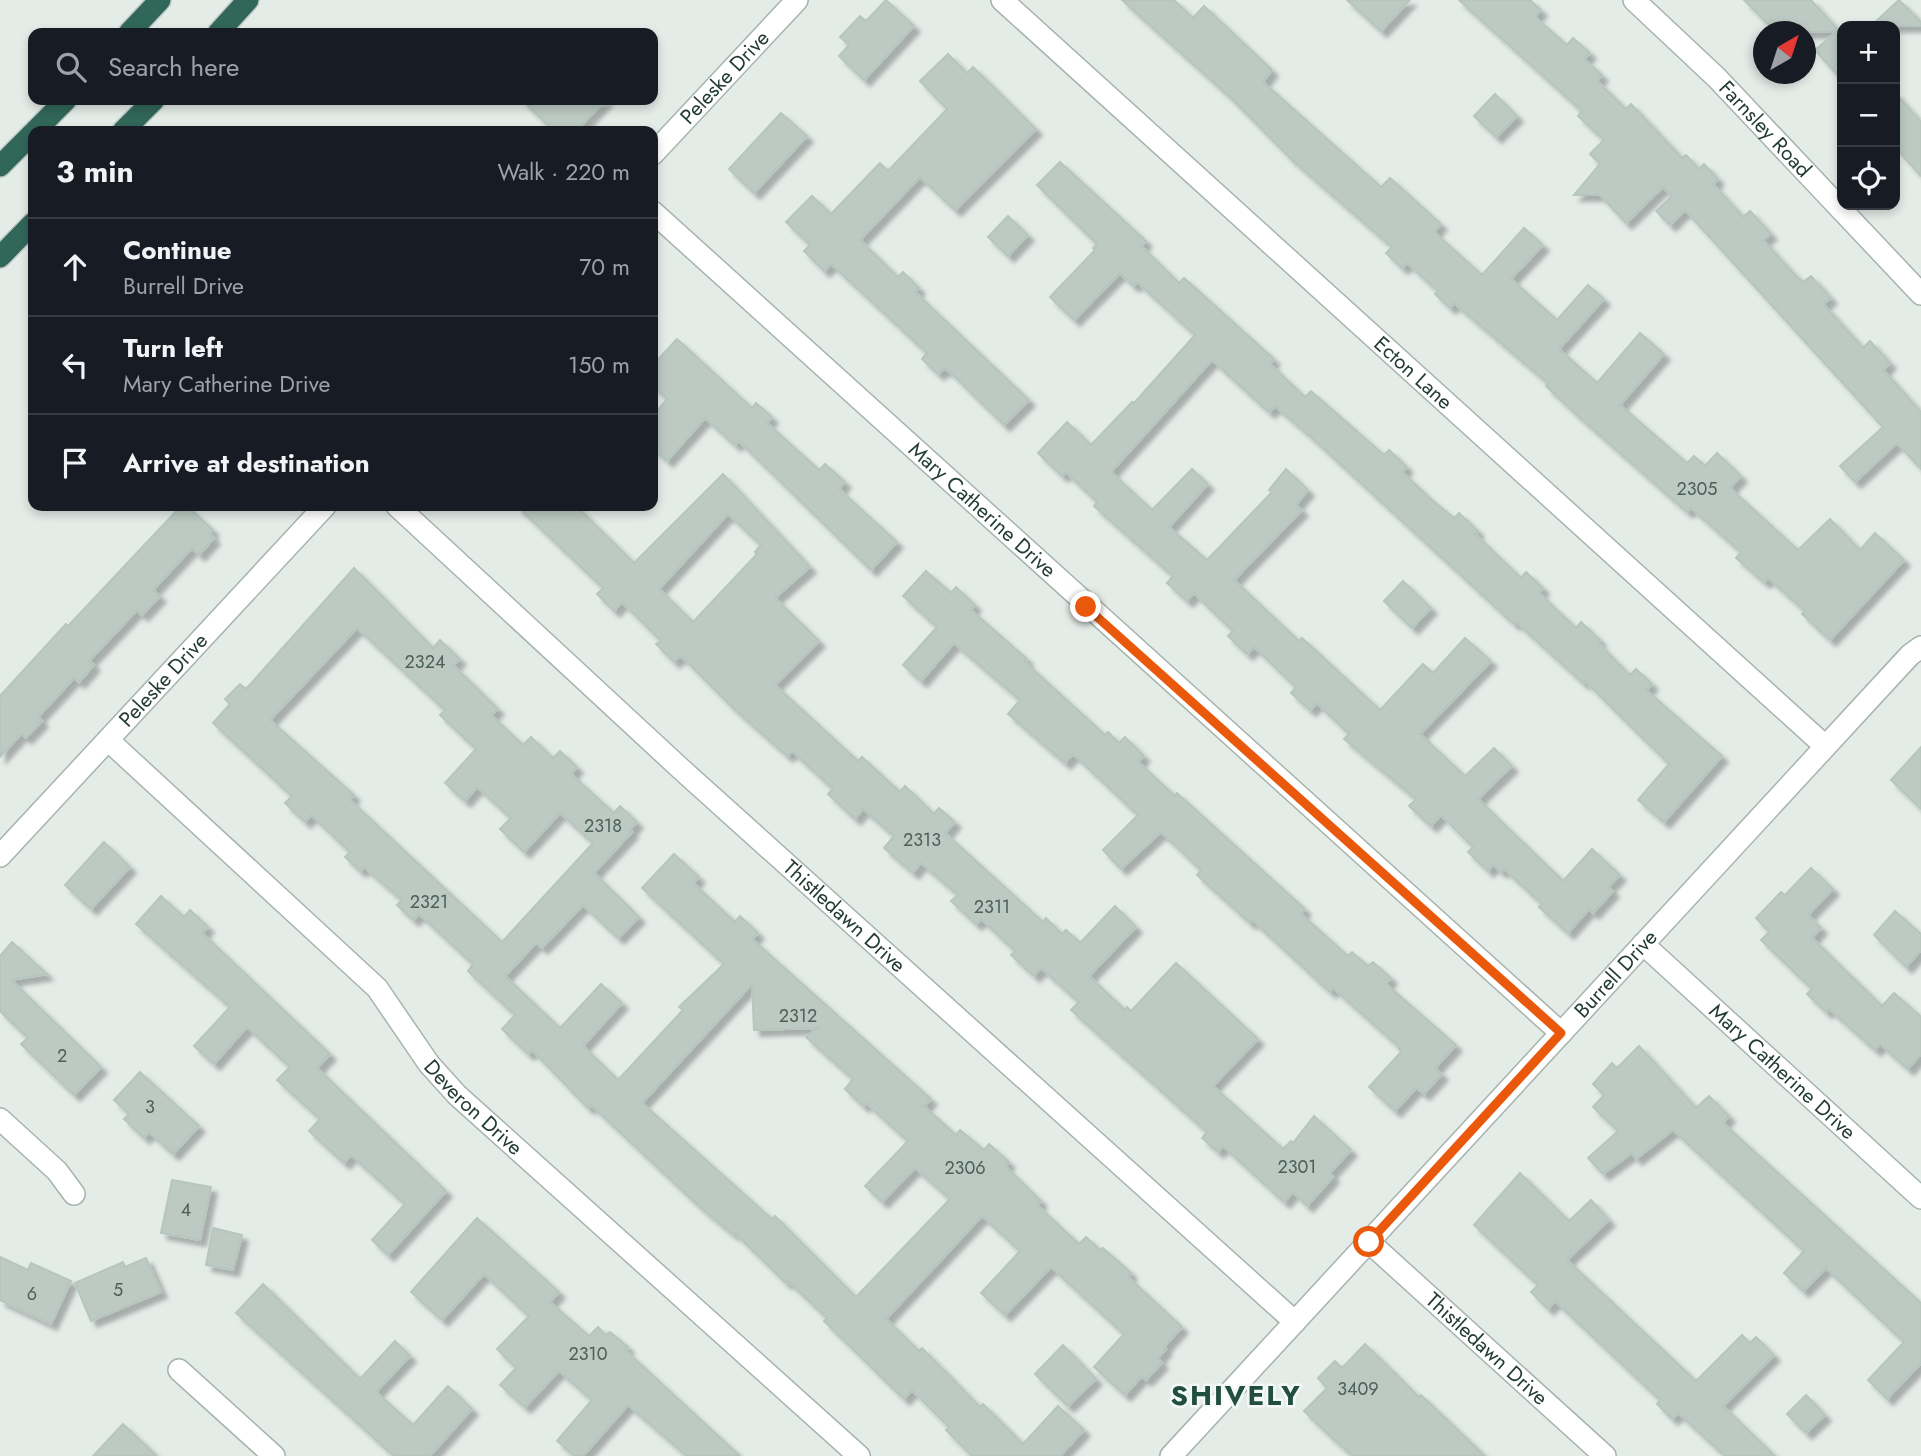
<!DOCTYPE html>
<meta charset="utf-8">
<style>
:root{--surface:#171b24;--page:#242831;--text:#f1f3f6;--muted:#9ea1a6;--line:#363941}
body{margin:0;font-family:Jost,sans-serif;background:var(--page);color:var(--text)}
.controls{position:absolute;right:21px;top:21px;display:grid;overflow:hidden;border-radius:14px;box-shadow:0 4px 10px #0003}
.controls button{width:63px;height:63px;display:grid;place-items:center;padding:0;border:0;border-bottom:2px solid var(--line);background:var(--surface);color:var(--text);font:35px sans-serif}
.compass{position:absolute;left:1753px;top:21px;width:63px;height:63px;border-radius:50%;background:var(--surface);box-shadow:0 4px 10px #0003;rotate:39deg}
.stop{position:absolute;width:21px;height:21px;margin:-16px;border:5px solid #ea580c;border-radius:50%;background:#fff}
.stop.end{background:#ea580c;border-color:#fff;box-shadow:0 2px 7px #0008}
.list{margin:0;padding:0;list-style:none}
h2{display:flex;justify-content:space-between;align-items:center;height:91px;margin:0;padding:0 28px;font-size:30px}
h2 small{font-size:23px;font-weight:400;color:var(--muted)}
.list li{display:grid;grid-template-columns:46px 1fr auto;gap:21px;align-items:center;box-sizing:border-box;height:98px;padding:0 28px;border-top:2px solid var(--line)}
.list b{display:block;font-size:26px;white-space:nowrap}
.list p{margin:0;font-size:23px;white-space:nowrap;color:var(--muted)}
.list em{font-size:23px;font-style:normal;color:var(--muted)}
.icon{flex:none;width:38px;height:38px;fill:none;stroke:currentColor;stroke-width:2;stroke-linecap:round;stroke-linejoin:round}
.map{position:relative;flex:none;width:1921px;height:1456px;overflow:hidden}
.search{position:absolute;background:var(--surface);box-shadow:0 4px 10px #0003;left:28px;top:28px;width:630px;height:77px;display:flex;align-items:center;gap:18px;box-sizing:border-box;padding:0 24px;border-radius:14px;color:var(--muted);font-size:26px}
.panel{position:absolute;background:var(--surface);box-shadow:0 4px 10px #0003;left:28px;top:126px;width:630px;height:385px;border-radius:14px}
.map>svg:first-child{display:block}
.building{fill:#bccac3;stroke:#b6c6be;stroke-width:2;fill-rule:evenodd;filter:url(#shadow)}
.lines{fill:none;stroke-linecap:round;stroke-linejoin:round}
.street-casing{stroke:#a7b4ae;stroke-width:24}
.highway-casing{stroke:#c2c9c6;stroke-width:24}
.street{stroke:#fff;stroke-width:21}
.highway{stroke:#316758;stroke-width:21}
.route{stroke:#ea580c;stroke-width:9}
.labels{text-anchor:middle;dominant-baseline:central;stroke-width:5;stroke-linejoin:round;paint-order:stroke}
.number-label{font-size:18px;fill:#4a6058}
.street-label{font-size:21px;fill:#243d34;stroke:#f4f9f6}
.district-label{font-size:28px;font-weight:bold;letter-spacing:2px;fill:#214e40;stroke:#f4f9f6}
</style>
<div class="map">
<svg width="1921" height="1456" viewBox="0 0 1921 1456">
<defs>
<filter id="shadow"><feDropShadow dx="6" dy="6" stdDeviation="2" flood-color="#0004"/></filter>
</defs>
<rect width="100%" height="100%" fill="#e4ece8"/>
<path class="building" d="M 886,0 L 914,26 L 864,80 L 839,56 L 849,45 L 840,37 L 860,16 L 866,21 Z
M 1122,0 L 1174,0 L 1193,18 L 1204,6 L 1272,70 L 1263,82 L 1381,187 L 1390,178 L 1441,224 L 1434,232 L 1482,275 L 1524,228 L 1543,245 L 1511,279 L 1557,320 L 1588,285 L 1604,299 L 1559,349 L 1597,383 L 1640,333 L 1664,354 L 1620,405 L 1687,463 L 1694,456 L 1705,466 L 1717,453 L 1741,476 L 1730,488 L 1798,550 L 1830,519 L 1860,550 L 1875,533 L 1904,560 L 1830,640 L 1802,614 L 1805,611 L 1768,578 L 1764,582 L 1736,558 L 1741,552 L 1691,508 L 1687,512 L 1578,416 L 1546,386 L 1548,383 L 1454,303 L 1450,308 L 1435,294 L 1438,291 L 1407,263 L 1402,268 L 1386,253 L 1392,247 L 1292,160 L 1231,98 Z
M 1347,0 L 1410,0 L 1381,31 Z
M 1459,0 L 1530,0 L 1541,10 L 1535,17 L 1567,45 L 1573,38 L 1590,53 L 1584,59 L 1602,75 L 1597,81 L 1626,109 L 1631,104 L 1682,158 L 1686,155 L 1699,169 L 1704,164 L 1718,179 L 1713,184 L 1743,217 L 1750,211 L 1771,234 L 1763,240 L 1793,273 L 1803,282 L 1811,276 L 1831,298 L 1823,304 L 1863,348 L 1870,341 L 1890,363 L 1883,370 L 1921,412 L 1921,469 L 1897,443 L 1855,482 L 1840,466 L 1883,427 L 1685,210 L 1670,225 L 1656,211 L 1672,196 L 1663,187 L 1626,223 L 1600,195 L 1574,195 L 1600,164 L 1590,154 L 1604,140 L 1578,116 L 1582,111 Z
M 1744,0 L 1811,0 L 1838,30 L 1842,26 L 1842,80 L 1815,50 L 1836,32 L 1776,32 Z
M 1899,0 L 1921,22 L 1921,26 L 1871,26 Z
M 948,54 L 967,73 L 973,67 L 1036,129 L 955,210 L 920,177 L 860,240 L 898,277 L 903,272 L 919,288 L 915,292 L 1029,400 L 1004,425 L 949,371 L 943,369 L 938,374 L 922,359 L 927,353 L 831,264 L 824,271 L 804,251 L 810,245 L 786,222 L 812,196 L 831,214 L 880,163 L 888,171 L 947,109 L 920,81 Z
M 1895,93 L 1921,122 L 1921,176 L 1895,147 Z
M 1495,94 L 1517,116 L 1496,137 L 1474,116 Z
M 522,100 L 606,100 L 576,131 L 554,131 Z
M 781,113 L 807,136 L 754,193 L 729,169 Z
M 1060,162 L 1146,241 L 1141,246 L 1179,283 L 1184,278 L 1274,359 L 1270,364 L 1305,397 L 1311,391 L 1384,455 L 1389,450 L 1407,467 L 1402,472 L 1433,501 L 1454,518 L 1459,513 L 1478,531 L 1475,534 L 1521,578 L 1526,572 L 1543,588 L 1539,593 L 1576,628 L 1581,622 L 1600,640 L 1598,643 L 1630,675 L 1636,669 L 1652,684 L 1646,690 L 1722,756 L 1664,822 L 1638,800 L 1669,764 L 1585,681 L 1583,683 L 1516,622 L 1514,624 L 1311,437 L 1275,406 L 1269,412 L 1212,360 L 1111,472 L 1152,510 L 1192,469 L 1208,484 L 1169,527 L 1207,560 L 1272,492 L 1269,490 L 1286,469 L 1308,490 L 1296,505 L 1302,510 L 1234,580 L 1299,641 L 1302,638 L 1380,710 L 1423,664 L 1433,673 L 1465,638 L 1491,661 L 1420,734 L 1465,776 L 1494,748 L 1512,766 L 1478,799 L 1563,881 L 1592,849 L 1620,875 L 1608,887 L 1613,891 L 1593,913 L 1589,909 L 1568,933 L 1539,907 L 1542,904 L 1504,869 L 1501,872 L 1493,865 L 1488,871 L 1468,852 L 1473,847 L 1441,815 L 1431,826 L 1409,806 L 1416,799 L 1344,739 L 1349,734 L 1317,703 L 1310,710 L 1291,693 L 1296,687 L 1254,647 L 1247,654 L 1228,636 L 1233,631 L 1194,593 L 1187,601 L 1167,583 L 1173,576 L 1094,506 L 1097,502 L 1066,472 L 1062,476 L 1038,453 L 1067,422 L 1091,445 L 1132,402 L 1134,403 L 1195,335 L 1137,282 L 1133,286 L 1120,273 L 1074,320 L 1050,297 L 1095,250 L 1093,248 L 1097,244 L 1037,185 Z
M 1008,216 L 1028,235 L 1008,256 L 988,237 Z
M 677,339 L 752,408 L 756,403 L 772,417 L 767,423 L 819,470 L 825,464 L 845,482 L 839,489 L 897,542 L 871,570 L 739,441 L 735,445 L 705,418 L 667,461 L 653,448 L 653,416 L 667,399 L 653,386 L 653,365 Z
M 723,474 L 810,567 L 775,598 L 819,641 L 775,685 L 858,761 L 862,757 L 900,792 L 905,786 L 934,814 L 939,808 L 955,822 L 945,833 L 1043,922 L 1046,918 L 1062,934 L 1066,930 L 1080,943 L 1115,906 L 1136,927 L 1089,976 L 1125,1010 L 1127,1007 L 1131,1011 L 1176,963 L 1258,1039 L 1213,1086 L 1283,1149 L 1291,1141 L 1293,1143 L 1314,1116 L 1351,1150 L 1330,1173 L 1333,1177 L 1307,1206 L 1293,1192 L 1284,1202 L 1223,1146 L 1218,1152 L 1202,1138 L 1207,1132 L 1071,1010 L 1079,1002 L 1041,968 L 1034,976 L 1011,955 L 1015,951 L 981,919 L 976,924 L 951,901 L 958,895 L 921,863 L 913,873 L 884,848 L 894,836 L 863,809 L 855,819 L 828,794 L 833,789 L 792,751 L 787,756 L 732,707 L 683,658 L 678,657 L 674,662 L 656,644 L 661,641 L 622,602 L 614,611 L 597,594 L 603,588 L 517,506 L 576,506 L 634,563 ZM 728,514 L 761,545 L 755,552 L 757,554 L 693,622 L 659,589 Z
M 181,506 L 187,506 L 213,530 L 209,533 L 214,538 L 199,555 L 192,548 L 153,590 L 160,596 L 142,615 L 137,610 L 89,661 L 94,665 L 79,682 L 74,678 L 38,717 L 42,721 L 26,738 L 21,734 L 0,757 L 0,696 L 66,624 L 68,626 Z
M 354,568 L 433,648 L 440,640 L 460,659 L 453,665 L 498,709 L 491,715 L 523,745 L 531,737 L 553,758 L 560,751 L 577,767 L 571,774 L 614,813 L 620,806 L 637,822 L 630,830 L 632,832 L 594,873 L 639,917 L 618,938 L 583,905 L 542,948 L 536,943 L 505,976 L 560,1028 L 601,984 L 622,1003 L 583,1046 L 618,1080 L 683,1010 L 679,1007 L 724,964 L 642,888 L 674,854 L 699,877 L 693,883 L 735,922 L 740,916 L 758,933 L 752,939 L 931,1099 L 924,1106 L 956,1135 L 960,1130 L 984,1150 L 989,1144 L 1009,1162 L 1005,1166 L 1041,1201 L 1037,1205 L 1079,1244 L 1086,1237 L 1100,1250 L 1103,1248 L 1131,1273 L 1128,1277 L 1182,1327 L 1164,1347 L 1166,1349 L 1158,1358 L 1162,1363 L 1146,1380 L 1142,1376 L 1125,1395 L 1094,1367 L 1124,1334 L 1051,1267 L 1005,1315 L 981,1293 L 1020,1251 L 982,1216 L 886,1319 L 919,1351 L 922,1348 L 980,1407 L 983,1404 L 1023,1444 L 1058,1406 L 1084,1430 L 1060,1456 L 972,1456 L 946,1430 L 949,1427 L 912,1390 L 904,1399 L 824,1321 L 827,1318 L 788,1281 L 786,1283 L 735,1233 L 733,1234 L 702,1209 L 591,1105 L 588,1108 L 532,1050 L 528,1054 L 502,1029 L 515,1015 L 468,971 L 473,964 L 419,914 L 413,920 L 397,905 L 402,900 L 364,867 L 360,871 L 345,857 L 350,852 L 311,815 L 305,822 L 285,803 L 292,796 L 213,723 L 230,704 L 225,699 L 240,684 L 246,689 ZM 357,628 L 445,710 L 440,715 L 476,749 L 445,783 L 465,801 L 477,787 L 511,818 L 500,829 L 524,852 L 560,813 L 593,843 L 502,942 L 350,800 L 354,795 L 270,720 ZM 752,984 L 754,1030 L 818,1028 L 806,1037 L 853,1079 L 845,1089 L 863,1106 L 866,1103 L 908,1141 L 865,1186 L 882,1202 L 915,1168 L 950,1199 L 856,1297 L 775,1216 L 772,1219 L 642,1103 Z
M 926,571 L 951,593 L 956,587 L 975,605 L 971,610 L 1027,659 L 1025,662 L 1105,735 L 1108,732 L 1119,743 L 1125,737 L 1144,756 L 1138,762 L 1175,796 L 1177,793 L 1305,909 L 1301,914 L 1348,956 L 1352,952 L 1368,966 L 1373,962 L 1391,978 L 1386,984 L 1456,1045 L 1435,1068 L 1442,1074 L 1424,1094 L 1416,1088 L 1395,1111 L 1369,1087 L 1401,1052 L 1397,1045 L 1333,988 L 1330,992 L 1252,920 L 1250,923 L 1197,875 L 1201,870 L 1161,832 L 1121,869 L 1103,850 L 1138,815 L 1073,754 L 1065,763 L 1008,714 L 1020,700 L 954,643 L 921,681 L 903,665 L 937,627 L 903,596 Z
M 1403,581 L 1431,608 L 1412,628 L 1384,601 Z
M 1921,747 L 1921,809 L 1891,780 Z
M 104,842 L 130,867 L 91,909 L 65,885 Z
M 1811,868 L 1833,889 L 1808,915 L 1821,928 L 1812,938 L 1882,1006 L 1894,993 L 1921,1017 L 1921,1054 L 1908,1069 L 1880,1044 L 1875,1050 L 1829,1009 L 1826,1012 L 1807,994 L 1812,989 L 1761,940 L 1769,932 L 1756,918 L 1781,892 L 1785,895 Z
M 161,896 L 184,917 L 190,910 L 208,927 L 202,933 L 330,1054 L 317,1068 L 446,1191 L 388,1255 L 372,1240 L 405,1204 L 351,1155 L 344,1163 L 309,1131 L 320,1119 L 277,1080 L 290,1067 L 247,1027 L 214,1064 L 194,1046 L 230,1007 L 136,924 Z
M 1895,911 L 1921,934 L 1921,950 L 1906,967 L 1874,935 Z
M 12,942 L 47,974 L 11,980 L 101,1067 L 74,1095 L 21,1044 L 28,1038 L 0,1011 L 0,956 Z
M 1639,1046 L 1696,1108 L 1709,1096 L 1729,1116 L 1723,1123 L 1921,1303 L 1921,1363 L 1887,1399 L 1868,1380 L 1904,1342 L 1826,1268 L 1803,1291 L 1784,1273 L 1804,1251 L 1673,1130 L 1636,1159 L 1632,1153 L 1603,1174 L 1588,1158 L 1618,1131 L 1593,1107 L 1604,1095 L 1593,1084 L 1612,1063 L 1617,1068 Z
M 140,1072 L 199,1126 L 173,1154 L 149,1132 L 144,1138 L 124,1119 L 129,1114 L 114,1100 Z
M 1520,1173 L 1569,1221 L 1591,1200 L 1609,1220 L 1567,1260 L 1696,1381 L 1742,1335 L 1750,1343 L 1756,1337 L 1774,1355 L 1723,1406 L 1775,1456 L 1725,1456 L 1678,1413 L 1672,1419 L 1657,1404 L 1660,1400 L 1555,1301 L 1548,1309 L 1531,1292 L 1538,1285 L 1474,1225 Z
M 172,1180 L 211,1187 L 200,1240 L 161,1233 Z
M 477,1218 L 559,1292 L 550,1302 L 589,1336 L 598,1327 L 606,1335 L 610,1332 L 628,1347 L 625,1350 L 740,1456 L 687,1456 L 628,1405 L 583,1456 L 575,1456 L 557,1441 L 592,1400 L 559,1371 L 525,1407 L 500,1385 L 516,1368 L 497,1349 L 529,1316 L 484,1274 L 442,1320 L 411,1292 Z
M 213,1228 L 242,1235 L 233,1270 L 206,1265 Z
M 0,1257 L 28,1270 L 31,1263 L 71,1281 L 51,1324 L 0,1300 Z
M 146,1258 L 161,1292 L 91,1321 L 75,1283 L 123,1262 L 125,1267 Z
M 263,1284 L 360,1379 L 395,1341 L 410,1356 L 376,1392 L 413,1425 L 448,1386 L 472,1409 L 430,1456 L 394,1456 L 236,1313 Z
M 1365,1344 L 1419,1397 L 1421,1395 L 1485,1456 L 1353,1456 L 1330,1436 L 1304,1411 L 1327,1388 L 1318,1378 L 1335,1361 L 1342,1368 Z
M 1063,1345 L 1096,1379 L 1068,1406 L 1035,1374 Z
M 1806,1395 L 1825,1415 L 1806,1433 L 1787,1414 Z
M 123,1424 L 157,1456 L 93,1456 Z"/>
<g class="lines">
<g class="street-casing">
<g id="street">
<path id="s1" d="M 1002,0 L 1825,746"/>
<path id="s2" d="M 1634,0 L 1717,78 L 1921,294"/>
<path id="s3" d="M 653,154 L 797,0"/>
<path id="s4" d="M 653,212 L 1561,1033"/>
<path id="s5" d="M 397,506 L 681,769 L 1295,1322"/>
<path id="s6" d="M 108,740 L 377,988 L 429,1064 L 457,1095 L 859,1456"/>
<path id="s7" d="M 0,856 L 325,506"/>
<path id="s8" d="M 1643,944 L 1921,1198"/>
<path d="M 0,1119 L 57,1171 L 74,1194"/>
<path id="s9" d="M 1369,1242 L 1605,1456"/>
<path d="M 179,1370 L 274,1456"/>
<path id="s10" d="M 1171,1456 L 1910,655 L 1921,647"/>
</g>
</g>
<g class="highway-casing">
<path id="highway" d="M 129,33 L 160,0
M 218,33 L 248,0
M 35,131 L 66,100
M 123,131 L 154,100
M 0,166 L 33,133
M 0,257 L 33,223"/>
</g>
<use href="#street" class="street"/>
<use href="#highway" class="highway"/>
</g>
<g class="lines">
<path class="route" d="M 1086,607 L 1561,1033 L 1369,1242"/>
</g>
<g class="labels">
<g class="number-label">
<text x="1697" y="489">2305</text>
<text x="425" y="662">2324</text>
<text x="603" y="826">2318</text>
<text x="922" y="840">2313</text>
<text x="429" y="902">2321</text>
<text x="992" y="907">2311</text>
<text x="798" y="1016">2312</text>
<text x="62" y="1056">2</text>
<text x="150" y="1107">3</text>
<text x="1297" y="1167">2301</text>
<text x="965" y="1168">2306</text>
<text x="186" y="1210">4</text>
<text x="118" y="1290">5</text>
<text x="32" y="1294">6</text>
<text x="588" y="1354">2310</text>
<text x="1358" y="1389">3409</text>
</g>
<g class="street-label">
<text stroke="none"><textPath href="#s3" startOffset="105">Peleske Drive</textPath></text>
<text stroke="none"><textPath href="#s2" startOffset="184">Farnsley Road</textPath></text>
<text stroke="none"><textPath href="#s1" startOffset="555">Ecton Lane</textPath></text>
<text stroke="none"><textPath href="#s4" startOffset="444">Mary Catherine Drive</textPath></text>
<text stroke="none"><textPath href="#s7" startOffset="240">Peleske Drive</textPath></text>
<text stroke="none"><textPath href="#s5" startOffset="607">Thistledawn Drive</textPath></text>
<text stroke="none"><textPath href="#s10" startOffset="656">Burrell Drive</textPath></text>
<text stroke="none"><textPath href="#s8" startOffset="189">Mary Catherine Drive</textPath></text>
<text stroke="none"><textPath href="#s6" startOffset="520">Deveron Drive</textPath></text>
<text stroke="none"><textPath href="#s9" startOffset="159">Thistledawn Drive</textPath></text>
</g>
<g class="district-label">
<text x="1236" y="1395">SHIVELY</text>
</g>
</g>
</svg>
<div class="controls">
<button>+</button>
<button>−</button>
<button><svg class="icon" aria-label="locate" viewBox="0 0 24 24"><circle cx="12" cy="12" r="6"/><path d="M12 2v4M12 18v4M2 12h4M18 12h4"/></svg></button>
</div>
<svg class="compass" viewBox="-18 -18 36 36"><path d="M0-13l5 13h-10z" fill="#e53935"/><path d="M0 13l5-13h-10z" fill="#9ea1a6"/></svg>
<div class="stop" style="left:1369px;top:1242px"></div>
<div class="stop end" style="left:1086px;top:607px"></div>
<div class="search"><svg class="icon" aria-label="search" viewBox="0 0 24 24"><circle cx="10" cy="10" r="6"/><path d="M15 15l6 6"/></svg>Search here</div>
<section class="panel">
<h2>3 min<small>Walk · 220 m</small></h2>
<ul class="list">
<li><svg class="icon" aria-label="ahead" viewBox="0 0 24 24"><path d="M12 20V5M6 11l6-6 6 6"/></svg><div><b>Continue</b><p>Burrell Drive</p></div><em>70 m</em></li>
<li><svg class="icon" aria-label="left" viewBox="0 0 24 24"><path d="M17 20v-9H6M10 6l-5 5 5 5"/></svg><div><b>Turn left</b><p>Mary Catherine Drive</p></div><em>150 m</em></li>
<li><svg class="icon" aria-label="arrive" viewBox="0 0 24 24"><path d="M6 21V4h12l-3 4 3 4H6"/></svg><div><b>Arrive at destination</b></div></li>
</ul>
</section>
</div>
